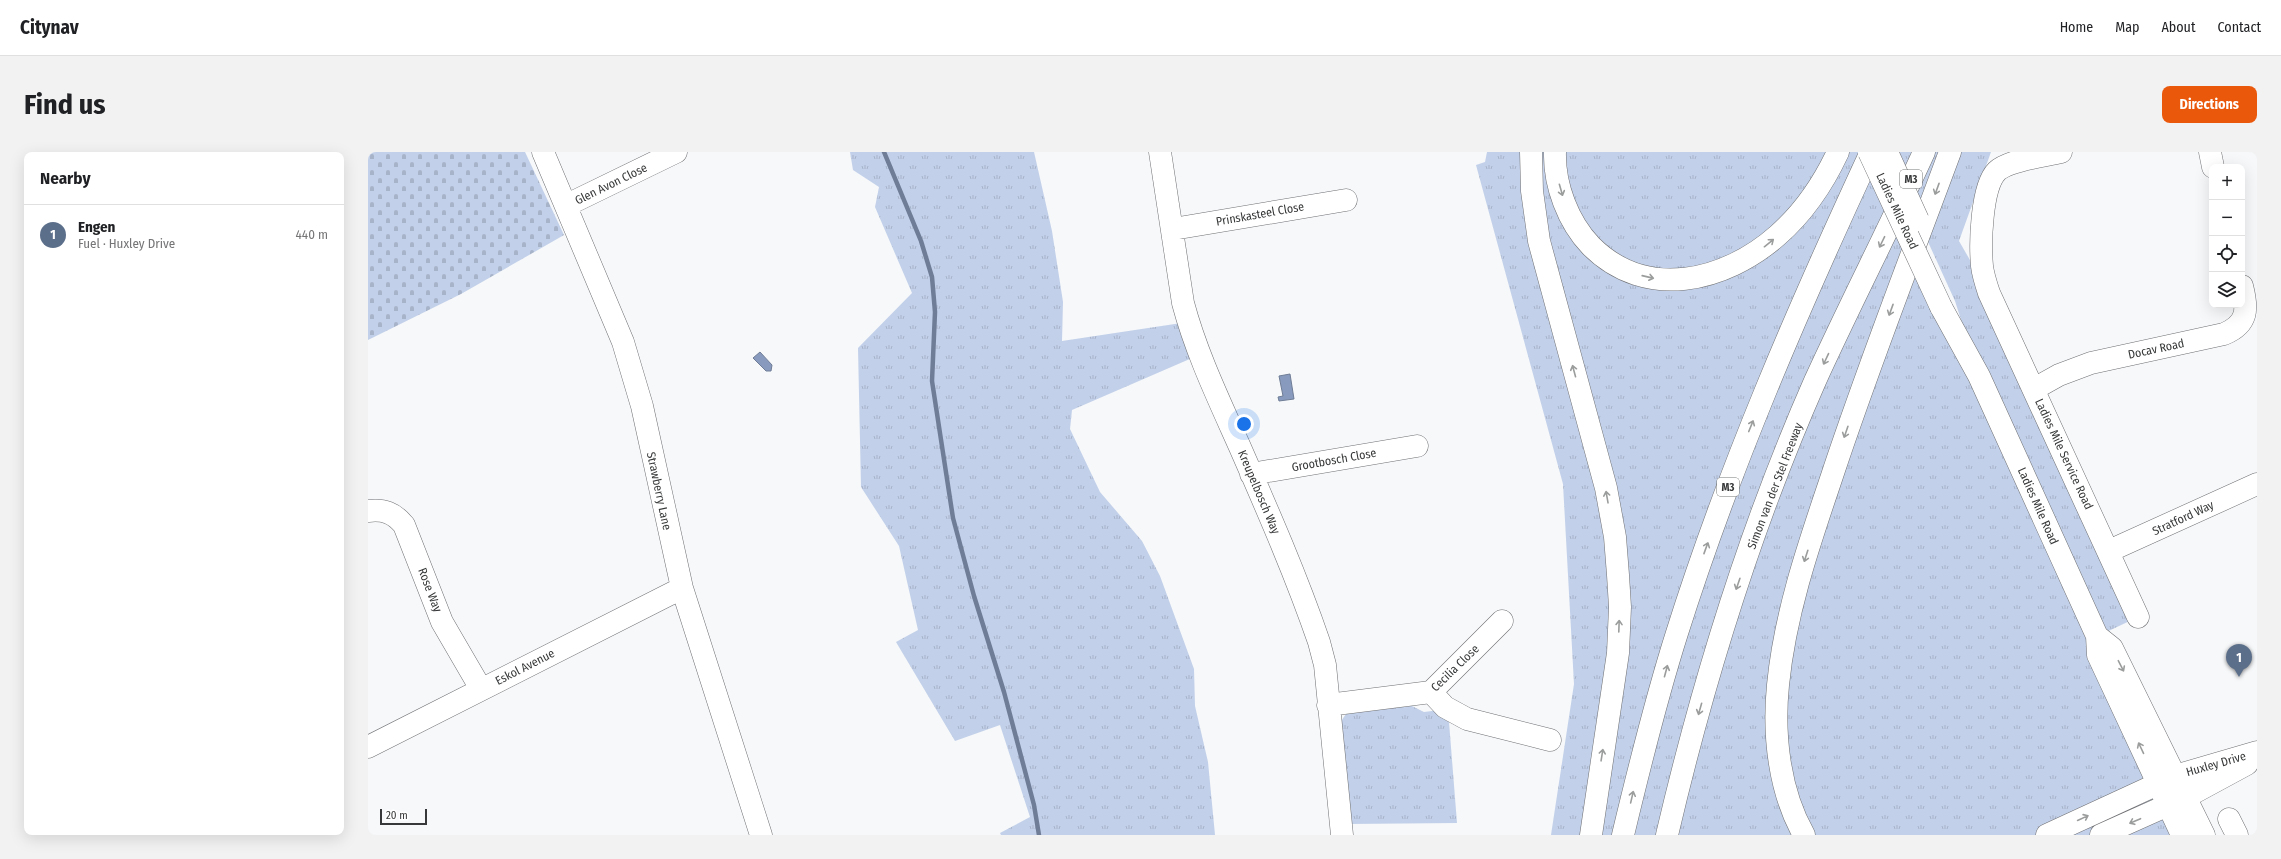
<!DOCTYPE html>
<meta charset="utf-8">
<style>
:root{--surface:#fff;--page:#f2f2f2;--text:#202124;--muted:#757577;--line:#e0e0e0;--accent:#ea580c}
body{margin:0;font-family:"Fira Sans Condensed",sans-serif;background:var(--page);color:var(--text)}
.controls{position:absolute;right:12px;top:12px;display:grid;overflow:hidden;border-radius:8px;box-shadow:0 4px 16px #0002}
.controls button{width:36px;height:36px;display:grid;place-items:center;padding:0;border:0;border-bottom:1px solid var(--line);background:var(--surface);color:var(--text);font:20px sans-serif}
.scale{position:absolute;left:12px;bottom:10px;width:47px;box-sizing:border-box;padding-left:4px;border:2px solid #373839;border-top:0;font-size:11px;line-height:14px;white-space:nowrap;color:#373839;-webkit-text-stroke:3px #fff;paint-order:stroke}
.you{position:absolute;left:876px;top:272px;width:14px;height:14px;margin:-10px;border:3px solid #fff;border-radius:50%;background:#1a73e8;box-shadow:0 0 0 6px #1a73e833}
.badge{display:grid;place-items:center;width:26px;height:26px;border-radius:50%;background:var(--accent);color:#fff;font-size:13px;font-weight:700}
.pin{position:absolute;translate:-50% -33px;filter:drop-shadow(0 1px 2px #0008)}
.pin::after{content:'';position:absolute;top:21px;width:14px;height:12px;background:inherit;clip-path:polygon(0 0,100% 0,50% 100%)}
.list{margin:0;padding:0;list-style:none}
h2{display:flex;justify-content:space-between;align-items:center;height:52px;margin:0;padding:0 16px;font-size:17px}
h2 small{font-size:13px;font-weight:400;color:var(--muted)}
.list li{display:grid;grid-template-columns:26px 1fr auto;gap:12px;align-items:center;box-sizing:border-box;height:60px;padding:0 16px;border-top:1px solid var(--line)}
.list b{display:block;font-size:15px;white-space:nowrap}
.list p{margin:0;font-size:13px;white-space:nowrap;color:var(--muted)}
.list em{font-size:13px;font-style:normal;color:var(--muted)}
.icon{flex:none;width:22px;height:22px;fill:none;stroke:currentColor;stroke-width:2;stroke-linecap:round;stroke-linejoin:round}
.map{position:relative;flex:none;width:1889px;height:683px;overflow:hidden;border-radius:8px}
header{display:flex;align-items:center;gap:24px;box-sizing:border-box;height:56px;padding:0 20px;background:var(--surface);border-bottom:1px solid var(--line)}
header strong{font-size:19px}
nav{display:flex;gap:22px;margin-inline-start:auto;font-size:14px}
.intro{display:flex;align-items:center;justify-content:space-between;box-sizing:border-box;height:96px;padding:0 24px}
h1{margin:0;font-size:28px}
.button{padding:10px 18px;border-radius:8px;background:var(--accent);color:#fff;font-size:14px;font-weight:700}
main{display:flex;gap:24px;padding:0 24px}
aside{flex:1;background:var(--surface);border-radius:8px;box-shadow:0 4px 16px #0002}
.map>svg:first-child{display:block}
.grass{fill:url(#grass-tufts)}
.cemetery{fill:url(#cemetery-stones)}
.water{fill:#889bbe;stroke:#707d96}
.lines{fill:none;stroke-linecap:round;stroke-linejoin:round}
.stream{stroke:#707d96;stroke-width:4.5}
.minor-casing{stroke:#6f7073;stroke-width:23}
.major-casing{stroke:#6f7073;stroke-width:23}
.highway-casing{stroke:#6f7073;stroke-width:23}
.minor{stroke:#fff;stroke-width:22}
.major{stroke:#fff;stroke-width:22}
.highway{stroke:#fff;stroke-width:22}
.major-bridge-casing{stroke:#6f7073;stroke-width:23;stroke-linecap:butt}
.major-bridge{stroke:#fff;stroke-width:22}
.oneway{stroke:#9b9c9c}
.labels{text-anchor:middle;dominant-baseline:central;stroke-width:4;stroke-linejoin:round;paint-order:stroke}
.shield{fill:#fff;stroke:#737474;stroke-width:1}
.shield-label{font-size:11px;font-weight:bold;fill:#373839}
.street-label{font-size:12px;fill:#373839;stroke:#fff}
</style>
<header>
<strong>Citynav</strong>
<nav><a>Home</a><a>Map</a><a>About</a><a>Contact</a></nav>
</header>
<div class="intro"><h1>Find us</h1><a class="button">Directions</a></div>
<main>
<aside>
<h2>Nearby<small></small></h2>
<ul class="list">
<li><span class="badge" style="background:#5c6f8a">1</span><div><b>Engen</b><p>Fuel · Huxley Drive</p></div><em>440 m</em></li>
</ul>
</aside>
<div class="map">
<svg width="1889" height="683" viewBox="0 0 1889 683">
<defs>
<pattern id="grass-tufts" width="24" height="20" patternUnits="userSpaceOnUse"><rect width="24" height="20" fill="#c2d0e9"/><path d="M3 7l-1-3M5 7V3M7 7l1-3M15 17l-1-3M17 17v-4M19 17l1-3" fill="none" stroke="#a7b3c9"/></pattern>
<pattern id="cemetery-stones" width="16" height="16" patternUnits="userSpaceOnUse"><rect width="16" height="16" fill="#c2d0e9"/><path d="M2 7V4a2 2 0 0 1 4 0v3zM10 15v-3a2 2 0 0 1 4 0v3z" fill="#a7b3c9"/></pattern>
</defs>
<rect width="100%" height="100%" fill="#f6f8fa"/>
<path class="grass" d="M 482,0 L 666,0 L 684,79 L 695,150 L 694,189 L 820,170 L 831,203 L 704,258 L 702,277 L 732,340 L 774,389 L 792,424 L 826,517 L 827,554 L 840,610 L 847,683 L 633,683 L 632,681 L 662,665 L 632,573 L 587,589 L 528,490 L 550,478 L 531,394 L 493,335 L 490,196 L 544,141 L 507,55 L 511,35 L 485,18 Z
M 1119,0 L 1501,0 L 1610,221 L 1587,149 L 1519,0 L 1623,0 L 1591,89 L 1621,141 L 1770,465 L 1730,484 L 1836,683 L 1183,683 L 1206,532 L 1195,332 L 1108,13 L 1117,10 Z
M 1044,554 L 1056,560 L 1072,558 L 1084,565 L 1081,570 L 1089,671 L 980,672 L 971,572 L 978,562 L 984,559 Z"/>
<path class="cemetery" d="M 0,0 L 157,0 L 196,83 L 93,142 L 0,188 Z"/>
<path class="water" d="M 392,200 L 404,213 L 403,219 L 398,219 L 385,206 Z
M 922,222 L 926,247 L 911,249 L 910,245 L 915,244 L 911,224 Z"/>
<g class="lines">
<path class="stream" d="M 516,0 L 553,89 L 564,125 L 567,160 L 564,229 L 585,366 L 606,444 L 636,540 L 666,653 L 671,683"/>
<g class="minor-casing">
<path id="minor" d="M 175,0 L 255,190 L 274,254 L 314,436 L 393,683
M 792,0 L 815,151 C 828,200 850,246 871,293 C 899,357 928,423 951,490 L 957,513 L 974,683
M 1693,0 C 1676,4 1641,8 1629,19 C 1613,35 1612,92 1614,114 C 1615,123 1618,132 1621,141 L 1770,465
M 1842,0 L 1845,15
M 199,53 L 308,0
M 805,77 L 978,48
M 1666,237 L 1691,223 L 1723,211 L 1856,182 C 1880,172 1880,157 1874,134
M 883,322 L 1049,294
M 0,359 C 16,357 26,361 36,373 L 74,470 L 113,537
M 1741,399 L 1889,332
M 1063,540 L 1077,555 L 1099,567 L 1182,588
M 960,553 L 1063,540 L 1134,469
M 0,595 L 314,436
M 1807,624 L 1889,600
M 1818,645 L 1879,612
M 1861,667 L 1869,683"/>
</g>
<g class="major-casing">
<path id="major" d="M 1573,155 L 1611,224 L 1729,484 L 1730,503 L 1814,683
M 1729,484 L 1744,496 L 1836,683"/>
</g>
<g class="highway-casing">
<path id="highway" d="M 1163,0 L 1164,39 L 1171,89 L 1238,336 L 1247,385 L 1250,423 L 1252,455 L 1250,501 L 1223,683
M 1187,0 C 1186,33 1200,70 1223,94 C 1278,149 1357,130 1410,83 C 1435,61 1456,30 1470,0
M 1255,683 C 1271,616 1288,547 1309,481 C 1361,316 1430,157 1503,0
M 1299,683 C 1335,529 1383,374 1447,229 C 1482,152 1521,77 1556,0
M 1436,683 C 1411,639 1405,583 1410,533 C 1417,461 1441,392 1464,324 C 1500,215 1542,108 1582,0
M 1679,683 L 1807,624
M 1733,683 L 1818,645"/>
</g>
<use href="#minor" class="minor"/>
<use href="#major" class="major"/>
<use href="#highway" class="highway"/>
<g class="major-bridge-casing">
<path id="major-bridge" d="M 1501,0 L 1573,155
M 1519,0 L 1550,68"/>
</g>
<use href="#major-bridge" class="major-bridge"/>
</g>
<defs><path id="oneway-shaft" d="M-6 0H5M1.5-3L5.5 0L1.5 3" fill="none" stroke-width="1.6" stroke-linecap="round" stroke-linejoin="round"/></defs>
<g class="oneway">
<use href="#oneway-shaft" transform="translate(1569 37) rotate(110)"/>
<use href="#oneway-shaft" transform="translate(1193 38) rotate(74)"/>
<use href="#oneway-shaft" transform="translate(1514 90) rotate(116)"/>
<use href="#oneway-shaft" transform="translate(1401 91) rotate(-39)"/>
<use href="#oneway-shaft" transform="translate(1280 125) rotate(13)"/>
<use href="#oneway-shaft" transform="translate(1523 158) rotate(110)"/>
<use href="#oneway-shaft" transform="translate(1458 207) rotate(115)"/>
<use href="#oneway-shaft" transform="translate(1206 219) rotate(-105)"/>
<use href="#oneway-shaft" transform="translate(1383 274) rotate(-68)"/>
<use href="#oneway-shaft" transform="translate(1478 280) rotate(109)"/>
<use href="#oneway-shaft" transform="translate(1239 345) rotate(-100)"/>
<use href="#oneway-shaft" transform="translate(1338 396) rotate(-70)"/>
<use href="#oneway-shaft" transform="translate(1438 404) rotate(108)"/>
<use href="#oneway-shaft" transform="translate(1370 432) rotate(109)"/>
<use href="#oneway-shaft" transform="translate(1251 474) rotate(-88)"/>
<use href="#oneway-shaft" transform="translate(1753 514) rotate(63)"/>
<use href="#oneway-shaft" transform="translate(1298 519) rotate(-75)"/>
<use href="#oneway-shaft" transform="translate(1332 557) rotate(106)"/>
<use href="#oneway-shaft" transform="translate(1773 596) rotate(-115)"/>
<use href="#oneway-shaft" transform="translate(1234 603) rotate(-81)"/>
<use href="#oneway-shaft" transform="translate(1264 645) rotate(-77)"/>
<use href="#oneway-shaft" transform="translate(1715 666) rotate(-25)"/>
<use href="#oneway-shaft" transform="translate(1767 669) rotate(157)"/>
</g>
<g class="labels">
<g class="shield">
<rect x="1532" y="18" width="22" height="18" rx="3"/>
<rect x="1349" y="326" width="22" height="18" rx="3"/>
</g>
<g class="shield-label">
<text x="1543" y="27">M3</text>
<text x="1360" y="335">M3</text>
</g>
<g class="street-label">
<text transform="translate(243 32) rotate(-26)">Glen Avon Close</text>
<text transform="translate(1529 59) rotate(65)">Ladies Mile Road</text>
<text transform="translate(892 62) rotate(-10)">Prinskasteel Close</text>
<text transform="translate(1788 197) rotate(-12)">Docav Road</text>
<text transform="translate(1696 302) rotate(65)">Ladies Mile Service Road</text>
<text transform="translate(966 308) rotate(-10)">Grootbosch Close</text>
<text transform="translate(1407 334) rotate(-69)">Simon van der Stel Freeway</text>
<text transform="translate(291 339) rotate(78)">Strawberry Lane</text>
<text transform="translate(891 340) rotate(67)">Kreupelbosch Way</text>
<text transform="translate(1670 354) rotate(66)">Ladies Mile Road</text>
<text transform="translate(1815 366) rotate(-25)">Stratford Way</text>
<text transform="translate(62 438) rotate(69)">Rose Way</text>
<text transform="translate(157 515) rotate(-27)">Eskol Avenue</text>
<text transform="translate(1087 516) rotate(-44)">Cecilia Close</text>
<text transform="translate(1848 612) rotate(-16)">Huxley Drive</text>
</g>
</g>
</svg>
<div class="controls">
<button>+</button>
<button>−</button>
<button><svg class="icon" aria-label="locate" viewBox="0 0 24 24"><circle cx="12" cy="12" r="6"/><path d="M12 2v4M12 18v4M2 12h4M18 12h4"/></svg></button>
<button><svg class="icon" aria-label="layers" viewBox="0 0 24 24"><path d="M12 4l9 5-9 5-9-5zM3 14l9 5 9-5"/></svg></button>
</div>
<div class="scale">20 m</div>
<div class="you"></div>
<div class="pin badge" style="left:1871px;top:525px;background:#5c6f8a">1</div>
</div>
</main>
